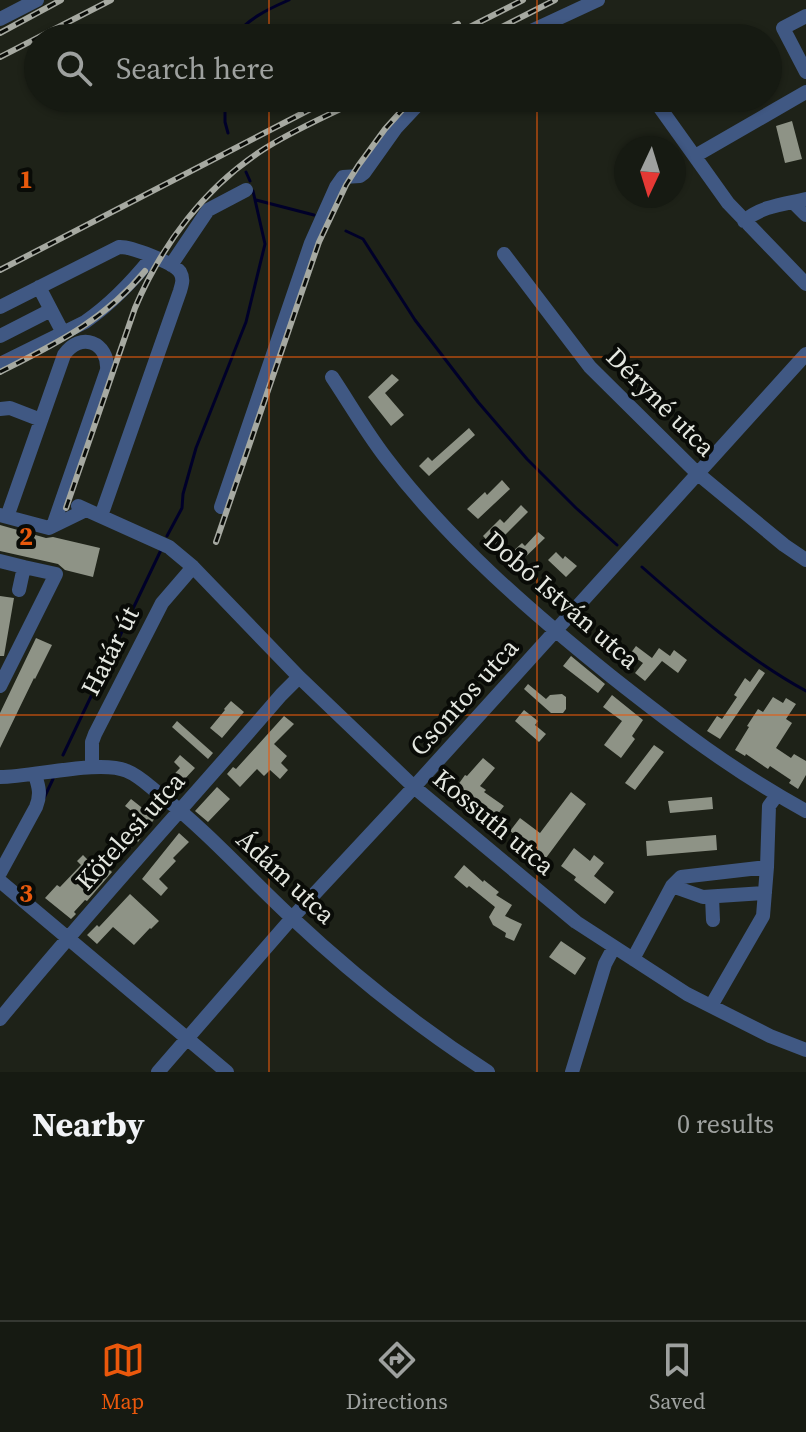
<!DOCTYPE html>
<meta charset="utf-8">
<style>
:root{--surface:#161a12;--page:#232720;--text:#f1f3f6;--muted:#9ea19f;--line:#353832;--accent:#ea580c}
body{margin:0;font-family:"Source Serif 4",serif;background:var(--page);color:var(--text)}
.compass{position:absolute;left:614px;top:136px;width:72px;height:72px;border-radius:50%;background:var(--surface);box-shadow:0 2px 6px #0004;rotate:184deg}
.list{margin:0;padding:0;list-style:none}
h2{display:flex;justify-content:space-between;align-items:center;height:104px;margin:0;padding:0 32px;font-size:34px}
h2 small{font-size:26px;font-weight:400;color:var(--muted)}
.icon{flex:none;width:44px;height:44px;fill:none;stroke:currentColor;stroke-width:2;stroke-linecap:round;stroke-linejoin:round}
.map{position:relative;flex:none;width:806px;height:1072px;overflow:hidden}
.search{position:absolute;background:var(--surface);box-shadow:0 2px 6px #0004;left:24px;right:24px;top:24px;height:88px;display:flex;align-items:center;gap:20px;box-sizing:border-box;padding:0 28px;border-radius:44px;color:var(--muted);font-size:30px}
.sheet{height:248px;background:var(--surface)}
nav{display:flex;justify-content:space-around;align-items:center;box-sizing:border-box;height:112px;border-top:2px solid var(--line);background:var(--surface);font-size:22px;color:var(--muted)}
nav a{display:grid;justify-items:center;gap:4px}
nav .on{color:var(--accent)}
.map>svg:first-child{display:block}
.lines{fill:none;stroke-linecap:round;stroke-linejoin:round}
.stream{stroke:#000029;stroke-width:3}
.building{fill:#8e9386}
.minor{stroke:#405883;stroke-width:14}
.rail-casing{stroke:#a6a9a1;stroke-width:6}
.rail{stroke:#090b07;stroke-width:3;stroke-dasharray:9;stroke-linecap:butt}
.grid{fill:none;stroke:#e8590c;stroke-width:2;stroke-opacity:0.55}
.labels{text-anchor:middle;dominant-baseline:central;stroke-width:8;stroke-linejoin:round;paint-order:stroke}
.street-label{font-size:26px;fill:#e4e7e0;stroke:#090b07}
.grid-label{font-size:26px;text-anchor:middle;font-weight:bold;fill:#e8590c;stroke:#090b07;stroke-width:8;stroke-linejoin:round;paint-order:stroke}
</style>
<div class="map">
<svg width="806" height="1072" viewBox="0 0 806 1072">
<rect width="100%" height="100%" fill="#1e2218"/>
<g class="lines">
<path class="stream" d="M 232,38 C 250,18 264,11 289,0
M 225,98 L 225,122 L 228,133
M 246,172 L 250,181
M 256,200 L 314,215
M 346,231 L 363,239 L 415,320 L 478,402 L 527,459 L 576,508 L 617,545
M 167,536 L 182,508 L 183,494 L 196,448 L 246,322 L 265,244 L 253,191
M 642,567 C 693,612 746,658 806,691
M 63,755 L 161,550
M 44,798 L 53,779"/>
</g>
<path class="building" d="M 792,121 L 802,159 L 785,163 L 776,126 Z
M 392,374 L 399,380 L 385,393 L 404,415 L 391,426 L 368,397 Z
M 469,428 L 475,435 L 429,476 L 419,466 L 428,457 L 432,461 Z
M 502,480 L 510,489 L 478,519 L 467,509 L 485,492 L 487,495 Z
M 521,505 L 528,512 L 499,541 L 511,553 L 522,543 L 525,546 L 538,532 L 545,538 L 513,569 L 483,536 L 500,519 L 504,523 Z
M 0,525 L 46,538 L 53,537 L 100,548 L 93,577 L 65,570 L 58,564 L 0,551 Z
M 556,552 L 563,559 L 565,556 L 577,566 L 566,577 L 548,560 Z
M 0,596 L 14,598 L 4,656 L 0,656 Z
M 36,638 L 52,645 L 35,679 L 34,678 L 0,748 L 0,713 Z
M 636,646 L 652,658 L 659,648 L 670,656 L 674,650 L 687,660 L 678,673 L 662,661 L 645,681 L 635,673 L 643,663 L 630,654 Z
M 571,656 L 605,684 L 598,693 L 563,666 Z
M 759,669 L 765,673 L 720,739 L 707,731 L 717,716 L 722,719 L 737,697 L 734,695 L 745,678 L 750,682 Z
M 528,684 L 546,699 L 550,695 L 562,694 L 566,697 L 566,709 L 563,713 L 551,713 L 524,689 Z
M 612,695 L 643,720 L 632,736 L 635,739 L 621,758 L 604,745 L 622,721 L 603,707 Z
M 773,697 L 783,703 L 786,698 L 796,704 L 786,719 L 792,723 L 776,748 L 791,758 L 794,754 L 806,761 L 806,775 L 798,789 L 789,783 L 791,780 L 770,766 L 768,769 L 746,754 L 745,756 L 735,750 L 749,727 L 747,726 L 758,709 L 763,712 Z
M 231,701 L 244,712 L 222,738 L 210,728 L 225,710 L 224,709 Z
M 524,710 L 538,721 L 535,725 L 546,734 L 539,742 L 515,721 Z
M 284,716 L 294,724 L 274,744 L 287,756 L 281,763 L 288,770 L 280,779 L 270,770 L 264,776 L 257,769 L 240,787 L 227,774 L 233,767 L 236,769 Z
M 177,721 L 213,753 L 208,759 L 172,727 Z
M 654,745 L 664,752 L 635,790 L 625,783 Z
M 180,755 L 195,768 L 181,783 L 184,786 L 178,793 L 166,783 L 180,768 L 174,762 Z
M 483,758 L 495,768 L 480,786 L 486,790 L 484,792 L 504,806 L 494,819 L 455,789 L 465,775 L 467,776 Z
M 217,787 L 230,799 L 208,822 L 195,811 Z
M 571,792 L 586,804 L 546,858 L 510,831 L 520,818 L 540,833 Z
M 712,797 L 713,809 L 670,813 L 668,801 Z
M 131,799 L 155,818 L 138,842 L 137,841 L 122,858 L 108,846 L 114,839 L 119,843 L 139,817 L 125,806 Z
M 179,833 L 189,842 L 173,858 L 176,861 L 159,879 L 168,888 L 161,896 L 142,879 Z
M 716,835 L 717,850 L 647,856 L 646,841 Z
M 574,848 L 590,861 L 594,855 L 604,863 L 594,876 L 614,892 L 605,904 L 574,880 L 576,877 L 561,866 Z
M 83,855 L 98,870 L 103,864 L 112,872 L 87,901 L 85,900 L 74,912 L 76,914 L 71,919 L 45,898 L 57,885 L 60,887 L 81,865 L 77,861 Z
M 464,865 L 483,882 L 484,880 L 499,892 L 496,895 L 512,905 L 505,916 L 522,924 L 514,941 L 505,937 L 506,933 L 493,925 L 489,917 L 495,907 L 469,886 L 467,888 L 454,877 Z
M 130,894 L 159,921 L 151,929 L 150,928 L 134,945 L 113,927 L 97,944 L 87,935 L 97,925 L 99,927 Z
M 561,941 L 586,958 L 575,975 L 549,957 Z"/>
<g class="lines">
<path class="minor" d="M 806,16 L 783,28 L 806,72
M 0,19 L 37,0
M 516,38 L 598,0
M 653,98 L 728,203 L 806,284
M 695,156 L 806,92
M 793,202 L 806,215
M 744,221 C 761,206 785,204 806,199
M 504,254 L 590,367 L 697,473 L 784,545 L 806,560
M 171,265 L 208,210 L 246,190
M 39,287 L 63,333
M 0,307 L 119,247 C 130,246 174,263 180,272 C 184,279 182,284 180,291 L 101,516
M 0,336 L 51,310
M 0,364 L 85,322 C 111,304 132,282 152,257
M 332,377 C 350,404 366,432 386,458 C 449,541 531,612 612,677 C 674,726 736,773 806,811
M 0,409 L 10,408 L 41,420
M 78,506 L 169,547 L 193,567 L 299,677 L 414,787 L 576,922 L 687,994 L 770,1036 L 806,1050
M 221,507 L 311,243 L 336,187 L 343,177 L 360,176 L 364,173 L 396,128 L 424,98
M 0,515 L 49,528 L 86,510
M 7,517 L 64,355 C 80,331 109,342 107,370 L 53,526
M 0,561 L 24,567 L 19,590
M 0,686 L 56,574 L 24,567
M 92,767 L 92,742 L 95,734 L 162,603 L 193,567
M 0,777 C 33,777 101,759 127,771 C 140,776 151,788 162,796 C 208,832 248,877 291,917 C 352,974 418,1027 488,1072
M 0,873 L 36,807 C 41,795 39,787 35,775
M 0,881 L 227,1072
M 672,886 L 703,897 L 765,893
M 712,897 L 713,920
M 633,959 L 672,886 L 681,877 L 767,867
M 711,1006 L 763,916 L 767,867 L 769,806 L 777,795
M 0,1019 C 91,908 188,803 281,695 L 299,677
M 158,1072 L 292,918 L 414,787 L 806,354
M 572,1072 L 605,964 L 614,947"/>
<g class="rail-casing">
<path id="rail" d="M 0,33 L 61,0
M 431,38 L 458,24
M 448,38 L 523,0
M 480,38 L 555,0
M 0,57 L 111,0
M 0,270 L 332,98
M 0,372 C 55,344 105,320 145,271
M 66,508 L 135,308 C 162,244 205,187 264,149 C 295,129 330,115 362,98
M 216,542 L 319,242 L 346,185 L 358,166 L 385,129 L 413,98"/>
</g>
<use href="#rail" class="rail"/>
</g>
<path class="grid" d="M 269,0 L 269,38M 537,0 L 537,38M 269,98 L 269,1072M 537,98 L 537,1072M 0,357 L 806,357M 0,715 L 806,715"/>
<g class="labels">
<g class="street-label">
<text transform="translate(661 402) rotate(45)">Déryné utca</text>
<text transform="translate(562 600) rotate(41)">Dobó István utca</text>
<text transform="translate(110 651) rotate(-63)">Határ út</text>
<text transform="translate(464 697) rotate(-48)">Csontos utca</text>
<text transform="translate(494 822) rotate(40)">Kossuth utca</text>
<text transform="translate(130 831) rotate(-48)">Kötelesi utca</text>
<text transform="translate(286 877) rotate(43)">Ádám utca</text>
</g>
</g>
<g class="grid-label">
<text x="26" y="188">1</text>
<text x="26" y="545">2</text>
<text x="26" y="902">3</text>
</g>
</svg>
<svg class="compass" viewBox="-18 -18 36 36"><path d="M0-13l5 13h-10z" fill="#e53935"/><path d="M0 13l5-13h-10z" fill="#9ea19f"/></svg>
<div class="search"><svg class="icon" aria-label="search" viewBox="0 0 24 24"><circle cx="10" cy="10" r="6"/><path d="M15 15l6 6"/></svg>Search here</div>
</div>
<section class="sheet">
<h2>Nearby<small>0 results</small></h2>
<ul class="list">
</ul>
</section>
<nav>
<a class="on"><svg class="icon" aria-label="map" viewBox="0 0 24 24"><path d="M3 6l6-2 6 2 6-2v14l-6 2-6-2-6 2zM9 4v14M15 6v14"/></svg>Map</a>
<a><svg class="icon" aria-label="directions" viewBox="0 0 24 24"><path d="M12 3l9 9-9 9-9-9zM9 14v-3h6M13 9l2 2-2 2"/></svg>Directions</a>
<a><svg class="icon" aria-label="saved" viewBox="0 0 24 24"><path d="M7 4h10v16l-5-4-5 4z"/></svg>Saved</a>
</nav>
